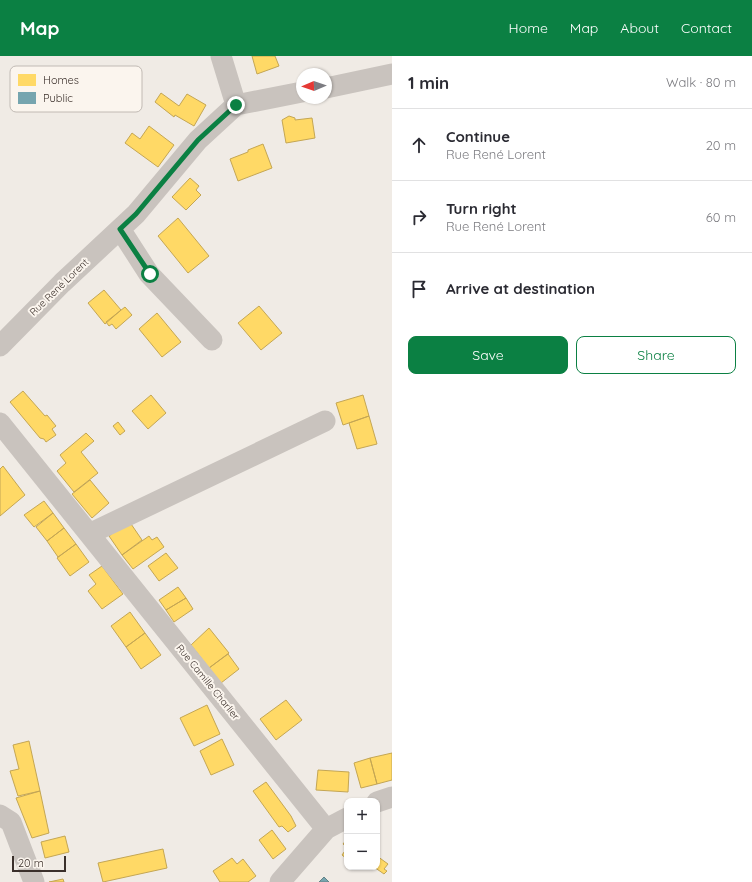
<!DOCTYPE html>
<meta charset="utf-8">
<style>
:root{--surface:#fff;--page:#f2f2f3;--text:#2b2b33;--muted:#7c7c81;--line:#e1e1e2;--accent:#0b8043}
body{margin:0;font-family:Quicksand,sans-serif;background:var(--page);color:var(--text)}
.controls{position:absolute;right:12px;bottom:12px;display:grid;overflow:hidden;border-radius:8px;box-shadow:0 1px 3px #0004}
.controls button{width:36px;height:36px;display:grid;place-items:center;padding:0;border:0;border-bottom:1px solid var(--line);background:var(--surface);color:var(--text);font:20px sans-serif}
.compass{position:absolute;left:296px;top:12px;width:36px;height:36px;border-radius:50%;background:var(--surface);box-shadow:0 1px 3px #0004;rotate:268deg}
.scale{position:absolute;left:12px;bottom:10px;width:54px;box-sizing:border-box;padding-left:4px;border:2px solid #3b302b;border-top:0;font-size:11px;line-height:14px;white-space:nowrap;color:#3b302b;-webkit-text-stroke:3px #fbf5ee;paint-order:stroke}
.stop{position:absolute;width:12px;height:12px;margin:-9px;border:3px solid #0b8043;border-radius:50%;background:#fff}
.stop.end{background:#0b8043;border-color:#fff;box-shadow:0 1px 4px #0008}
.list{margin:0;padding:0;list-style:none}
h2{display:flex;justify-content:space-between;align-items:center;height:52px;margin:0;padding:0 16px;font-size:17px}
h2 small{font-size:13px;font-weight:400;color:var(--muted)}
.list li{display:grid;grid-template-columns:26px 1fr auto;gap:12px;align-items:center;box-sizing:border-box;height:72px;padding:0 16px;border-top:1px solid var(--line)}
.list b{display:block;font-size:15px;white-space:nowrap}
.list p{margin:0;font-size:13px;white-space:nowrap;color:var(--muted)}
.list em{font-size:13px;font-style:normal;color:var(--muted)}
.actions{display:flex;gap:8px;padding:12px 16px}
.actions a{flex:1;padding:9px 0;border:1px solid var(--accent);border-radius:8px;text-align:center;font-size:14px;color:var(--accent)}
.actions .main{background:var(--accent);color:#fff}
.icon{flex:none;width:22px;height:22px;fill:none;stroke:currentColor;stroke-width:2;stroke-linecap:round;stroke-linejoin:round}
.map{position:relative;flex:none;width:392px;height:826px;overflow:hidden}
header{display:flex;align-items:center;gap:24px;box-sizing:border-box;height:56px;padding:0 20px;background:var(--accent);color:#fff}
header strong{font-size:19px}
nav{display:flex;gap:22px;margin-inline-start:auto;font-size:14px}
main{display:flex}
aside{flex:1;background:var(--surface)}
.map>svg:first-child{display:block}
.homes{fill:#ffd966;stroke:#c4a654}
.public{fill:#76a5af;stroke:#648287}
.lines{fill:none;stroke-linecap:round;stroke-linejoin:round}
.minor{stroke:#c9c3be;stroke-width:21}
.route{stroke:#0b8043;stroke-width:5}
.labels{text-anchor:middle;dominant-baseline:central;stroke-width:4;stroke-linejoin:round;paint-order:stroke}
.street-label{font-size:10px;fill:#3b302b;stroke:#fbf5ee}
.key{fill:#fbf5ee;stroke:#c1bab4;stroke-width:1}
.key-label{font-size:11px;fill:#3b302b}
</style>
<header>
<strong>Map</strong>
<nav><a>Home</a><a>Map</a><a>About</a><a>Contact</a></nav>
</header>
<main>
<div class="map">
<svg width="392" height="826" viewBox="0 0 392 826">
<rect width="100%" height="100%" fill="#f0ebe5"/>
<path class="homes" d="M 252,0 L 275,0 L 279,10 L 257,18 Z
M 161,37 L 179,50 L 187,38 L 206,49 L 194,70 L 175,59 L 174,61 L 155,46 Z
M 289,60 L 295,62 L 295,64 L 312,62 L 315,82 L 286,87 L 282,64 Z
M 149,70 L 174,89 L 158,111 L 125,87 L 132,77 L 140,83 Z
M 263,88 L 272,112 L 238,125 L 230,103 L 248,96 L 248,94 Z
M 190,122 L 199,130 L 196,134 L 201,139 L 186,154 L 172,141 Z
M 178,162 L 209,200 L 188,217 L 158,180 Z
M 104,234 L 121,254 L 105,268 L 88,247 Z
M 259,250 L 282,277 L 261,294 L 238,267 Z
M 125,251 L 132,259 L 116,273 L 112,268 L 109,270 L 106,266 Z
M 157,257 L 181,286 L 162,301 L 139,273 Z
M 23,335 L 45,360 L 47,359 L 56,370 L 52,373 L 56,379 L 46,386 L 44,383 L 40,382 L 10,346 Z
M 151,339 L 166,357 L 148,373 L 132,355 Z
M 363,339 L 369,360 L 343,369 L 336,347 Z
M 369,360 L 377,388 L 357,393 L 349,367 Z
M 118,366 L 125,375 L 120,379 L 113,370 Z
M 86,377 L 94,385 L 81,396 L 98,417 L 74,436 L 57,415 L 66,407 L 60,399 Z
M 3,410 L 25,439 L 0,460 L 0,413 Z
M 90,424 L 109,447 L 92,462 L 72,438 Z
M 44,445 L 53,457 L 34,471 L 24,459 Z
M 53,457 L 64,472 L 47,485 L 36,471 Z
M 129,465 L 142,484 L 122,499 L 109,480 Z
M 64,472 L 76,488 L 58,501 L 47,485 Z
M 149,480 L 152,484 L 157,481 L 164,491 L 133,513 L 122,499 Z
M 76,488 L 89,506 L 70,520 L 57,502 Z
M 166,497 L 178,512 L 159,525 L 148,510 Z
M 102,510 L 123,538 L 102,553 L 88,535 L 96,528 L 89,519 Z
M 178,531 L 186,542 L 166,554 L 159,544 Z
M 186,542 L 193,553 L 174,566 L 166,554 Z
M 130,556 L 145,577 L 126,591 L 111,570 Z
M 209,572 L 229,597 L 209,612 L 191,589 Z
M 145,577 L 161,599 L 141,613 L 126,591 Z
M 228,598 L 239,613 L 221,627 L 209,612 Z
M 286,644 L 302,664 L 276,684 L 260,663 Z
M 207,649 L 220,678 L 194,690 L 180,662 Z
M 222,683 L 234,709 L 211,719 L 200,695 Z
M 29,685 L 40,735 L 18,740 L 10,715 L 19,713 L 13,689 Z
M 392,697 L 392,724 L 377,728 L 370,702 Z
M 370,702 L 377,728 L 361,732 L 354,707 Z
M 318,714 L 349,716 L 348,736 L 316,734 Z
M 266,726 L 291,760 L 296,770 L 288,776 L 282,770 L 279,771 L 253,735 Z
M 40,735 L 49,777 L 32,782 L 16,742 Z
M 272,774 L 286,793 L 273,803 L 259,784 Z
M 65,780 L 69,796 L 45,802 L 41,786 Z
M 347,783 L 347,791 L 343,788 Z
M 347,792 L 347,803 L 342,799 Z
M 163,793 L 167,812 L 103,826 L 98,807 Z
M 377,800 L 388,808 L 384,813 L 387,815 L 384,818 L 374,811 L 377,811 Z
M 232,802 L 237,808 L 243,803 L 256,820 L 248,826 L 220,826 L 213,815 Z
M 63,823 L 64,826 L 49,826 Z"/>
<path class="public" d="M 324,821 L 329,826 L 319,826 Z"/>
<g class="lines">
<path class="minor" d="M 221,0 L 236,49
M 326,32 L 392,18
M 120,173 L 149,218 L 212,284
M 0,290 L 62,227 L 136,158 L 198,84 L 236,49 L 302,36
M 0,367 L 326,773
M 89,478 L 325,365
M 377,746 L 392,741
M 0,759 L 11,766 L 34,826
M 280,826 L 326,773 L 347,762"/>
</g>
<g class="lines">
<path class="route" d="M 150,218 L 120,173 L 136,158 L 198,84 L 236,49"/>
</g>
<g class="labels">
<g class="street-label">
<text transform="translate(59 231) rotate(-44)">Rue René Lorent</text>
<text transform="translate(208 626) rotate(51)">Rue Camille Charlier</text>
</g>
</g>
<rect x="10" y="10" width="132" height="46" rx="6" class="key"/>
<rect x="18" y="18" width="18" height="12" fill="#ffd966"/>
<rect x="18" y="36" width="18" height="12" fill="#76a5af"/>
<g class="key-label">
<text x="43" y="28">Homes</text>
<text x="43" y="46">Public</text>
</g>
</svg>
<div class="controls">
<button>+</button>
<button>−</button>
</div>
<svg class="compass" viewBox="-18 -18 36 36"><path d="M0-13l5 13h-10z" fill="#e53935"/><path d="M0 13l5-13h-10z" fill="#7c7c81"/></svg>
<div class="scale">20 m</div>
<div class="stop" style="left:150px;top:218px"></div>
<div class="stop end" style="left:236px;top:49px"></div>
</div>
<aside>
<h2>1 min<small>Walk · 80 m</small></h2>
<ul class="list">
<li><svg class="icon" aria-label="ahead" viewBox="0 0 24 24"><path d="M12 20V5M6 11l6-6 6 6"/></svg><div><b>Continue</b><p>Rue René Lorent</p></div><em>20 m</em></li>
<li><svg class="icon" aria-label="right" viewBox="0 0 24 24"><path d="M7 20v-9h11M14 6l5 5-5 5"/></svg><div><b>Turn right</b><p>Rue René Lorent</p></div><em>60 m</em></li>
<li><svg class="icon" aria-label="arrive" viewBox="0 0 24 24"><path d="M6 21V4h12l-3 4 3 4H6"/></svg><div><b>Arrive at destination</b></div></li>
</ul>
<div class="actions"><a class="main">Save</a><a>Share</a></div>
</aside>
</main>
